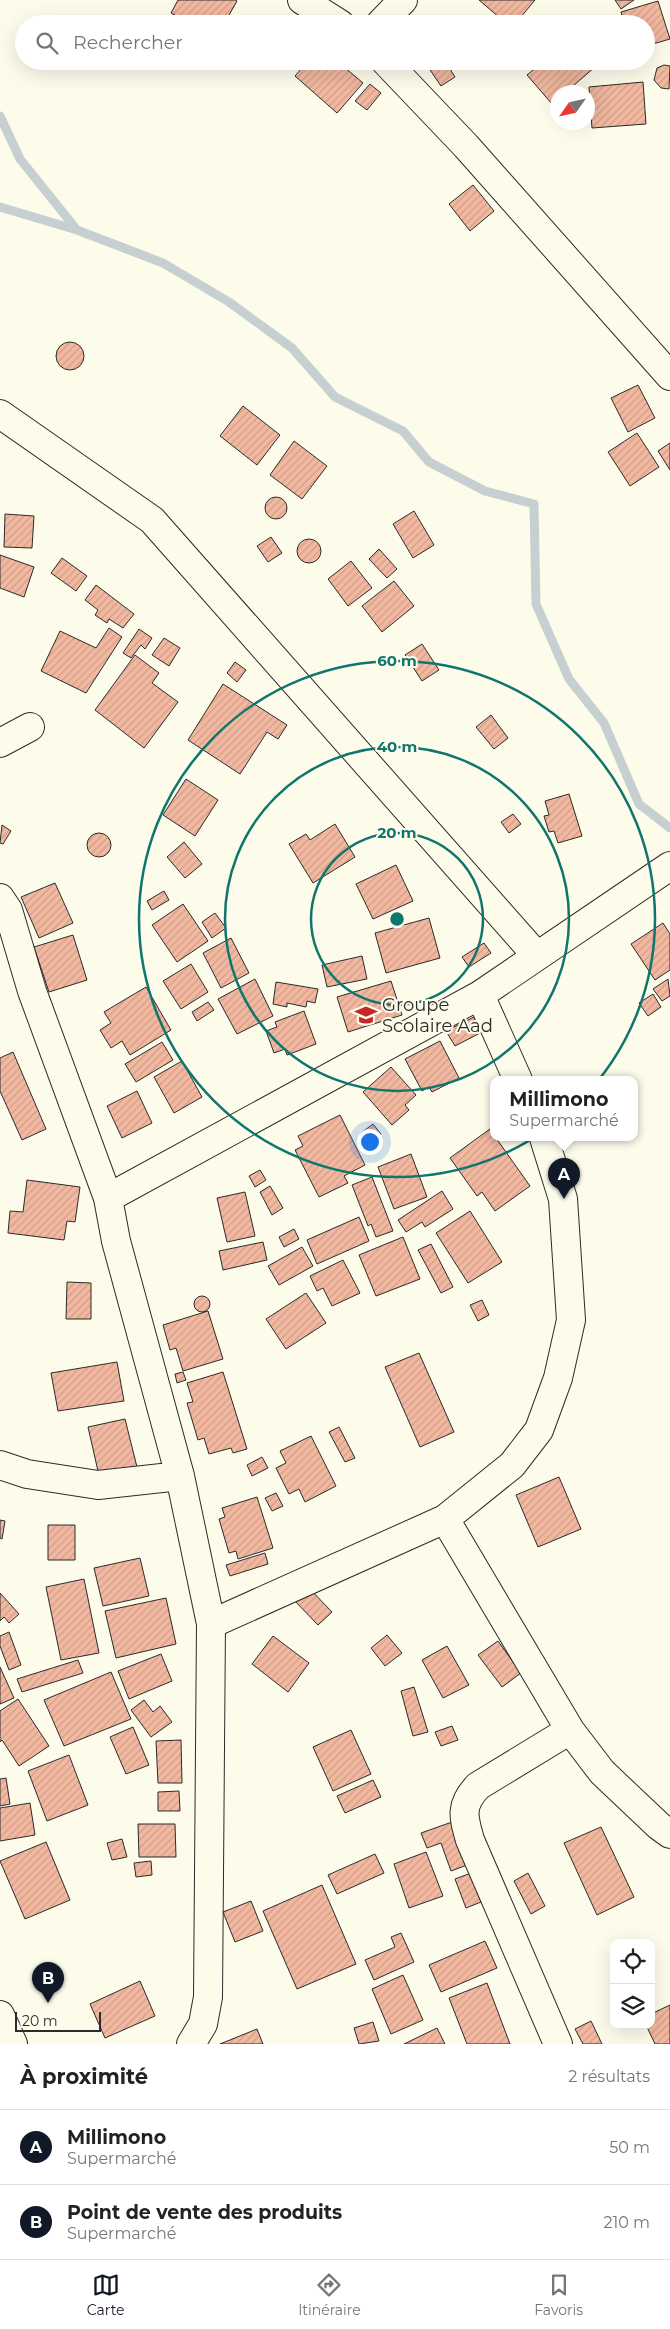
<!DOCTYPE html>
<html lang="fr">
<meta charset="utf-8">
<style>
:root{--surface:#fff;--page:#f2f2f2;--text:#222;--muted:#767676;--line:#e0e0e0;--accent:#111827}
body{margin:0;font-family:Montserrat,sans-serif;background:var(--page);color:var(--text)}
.controls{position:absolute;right:15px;bottom:15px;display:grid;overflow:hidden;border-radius:10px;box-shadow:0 5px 20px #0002}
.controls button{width:45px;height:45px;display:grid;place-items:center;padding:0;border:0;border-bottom:1px solid var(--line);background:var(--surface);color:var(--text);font:25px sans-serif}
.compass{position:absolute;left:550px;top:85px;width:45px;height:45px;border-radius:50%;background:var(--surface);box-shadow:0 5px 20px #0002;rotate:236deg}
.scale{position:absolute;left:15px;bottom:12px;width:86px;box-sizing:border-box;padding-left:5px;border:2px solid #2b2b2b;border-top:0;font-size:14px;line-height:18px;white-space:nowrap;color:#2b2b2b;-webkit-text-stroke:4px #fdfbea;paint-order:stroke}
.you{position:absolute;left:369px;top:1141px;width:18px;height:18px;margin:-12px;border:4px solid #fff;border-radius:50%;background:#1a73e8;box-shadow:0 0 0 8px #1a73e833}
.badge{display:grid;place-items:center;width:32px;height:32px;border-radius:50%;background:var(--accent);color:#fff;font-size:16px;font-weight:700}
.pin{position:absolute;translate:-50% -41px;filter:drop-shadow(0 1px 2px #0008)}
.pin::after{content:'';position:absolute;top:26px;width:18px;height:15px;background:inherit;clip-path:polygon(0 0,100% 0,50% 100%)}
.popup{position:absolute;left:490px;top:1076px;width:148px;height:65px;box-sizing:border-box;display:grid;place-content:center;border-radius:10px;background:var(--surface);filter:drop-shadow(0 1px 4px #0005);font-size:16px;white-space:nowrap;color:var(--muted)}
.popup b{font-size:19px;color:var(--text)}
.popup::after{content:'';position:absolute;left:50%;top:100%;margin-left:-10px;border:10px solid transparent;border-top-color:var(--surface)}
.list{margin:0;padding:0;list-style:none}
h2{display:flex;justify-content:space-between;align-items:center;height:65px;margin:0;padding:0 20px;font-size:21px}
h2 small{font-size:16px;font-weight:400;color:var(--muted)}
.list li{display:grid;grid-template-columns:32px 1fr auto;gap:15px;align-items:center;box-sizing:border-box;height:75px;padding:0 20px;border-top:1px solid var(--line)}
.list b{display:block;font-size:19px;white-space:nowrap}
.list p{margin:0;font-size:16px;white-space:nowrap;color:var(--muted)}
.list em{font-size:16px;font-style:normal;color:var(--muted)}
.icon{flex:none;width:28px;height:28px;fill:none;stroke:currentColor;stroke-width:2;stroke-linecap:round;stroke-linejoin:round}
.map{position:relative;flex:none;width:670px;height:2044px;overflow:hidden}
.search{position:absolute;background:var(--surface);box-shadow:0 5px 20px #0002;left:15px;right:15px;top:15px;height:55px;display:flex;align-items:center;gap:12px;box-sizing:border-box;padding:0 18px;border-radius:28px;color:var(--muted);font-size:19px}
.sheet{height:215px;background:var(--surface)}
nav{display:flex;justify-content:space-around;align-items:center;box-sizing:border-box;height:70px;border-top:1px solid var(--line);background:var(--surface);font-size:14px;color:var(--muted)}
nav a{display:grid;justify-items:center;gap:2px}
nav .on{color:var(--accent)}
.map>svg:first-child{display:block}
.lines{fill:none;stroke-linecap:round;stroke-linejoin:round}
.stream{stroke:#c7d0d0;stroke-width:9}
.building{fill:url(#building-hatch);stroke:#2b2b2b}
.minor-casing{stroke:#2b2b2b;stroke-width:30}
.highway-casing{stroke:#2b2b2b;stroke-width:30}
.minor{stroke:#fdfbea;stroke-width:28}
.highway{stroke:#fdfbea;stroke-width:28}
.ring{fill:none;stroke:#0f766e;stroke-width:2.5}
.labels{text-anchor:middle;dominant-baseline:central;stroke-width:4;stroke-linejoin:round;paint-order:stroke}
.poi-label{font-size:18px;fill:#2b2b2b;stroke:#fdfbea;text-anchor:start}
.centre{fill:#0f766e;stroke:#fdfbea;stroke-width:2.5}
.ring-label{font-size:15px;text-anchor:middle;font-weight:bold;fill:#0f766e;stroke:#fdfbea;stroke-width:4;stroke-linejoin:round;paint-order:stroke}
</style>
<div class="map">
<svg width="670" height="2044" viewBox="0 0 670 2044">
<defs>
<pattern id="building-hatch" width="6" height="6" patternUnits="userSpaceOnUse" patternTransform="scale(1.25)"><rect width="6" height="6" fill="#f2b8a0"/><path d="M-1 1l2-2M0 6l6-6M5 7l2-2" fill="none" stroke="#d09e8a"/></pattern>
</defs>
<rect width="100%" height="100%" fill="#fdfbea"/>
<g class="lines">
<path class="stream" d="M 0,116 L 20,159 L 77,230
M 0,207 L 77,230 L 163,263 L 229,302 L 292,348 L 335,397 L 403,431 L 429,462 L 485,491 L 534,504 L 536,604 L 569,679 L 604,723 L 639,804 L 670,828"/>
</g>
<path class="building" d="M 178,0 L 235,0 L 237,1 L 224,24 L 191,24 L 171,13 Z
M 479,0 L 535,0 L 515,24 L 507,24 Z
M 615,0 L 634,0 L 621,9 Z
M 658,1 L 670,39 L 646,46 L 646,24 L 624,24 L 621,12 Z
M 308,61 L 337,61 L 363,83 L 337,113 L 295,76 Z
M 424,61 L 445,61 L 455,77 L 441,86 Z
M 544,61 L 590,61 L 595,67 L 566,92 L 558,92 L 558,99 L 552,104 L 527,75 Z
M 664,65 L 670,66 L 669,89 L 661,88 L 654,80 L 657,68 Z
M 643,82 L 646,124 L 592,128 L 589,87 Z
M 370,84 L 381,93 L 367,110 L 355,101 Z
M 473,185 L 494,211 L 470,231 L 449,204 Z
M56 356a14 14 0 1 1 28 0a14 14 0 1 1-28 0Z
M 638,385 L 655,418 L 628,432 L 611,398 Z
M 243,406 L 280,435 L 257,465 L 220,436 Z
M 637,433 L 659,467 L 630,486 L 608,452 Z
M 294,441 L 327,466 L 302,499 L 270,475 Z
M 670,443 L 670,470 L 658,451 Z
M265 508a11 11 0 1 1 22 0a11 11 0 1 1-22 0Z
M 414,511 L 434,545 L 413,558 L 393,524 Z
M 5,514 L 34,516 L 32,548 L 4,547 Z
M 271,537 L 282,553 L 268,562 L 257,546 Z
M297 551a12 12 0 1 1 24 0a12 12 0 1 1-24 0Z
M 379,549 L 397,569 L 387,578 L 369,559 Z
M 0,555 L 34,567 L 24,597 L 0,588 Z
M 62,558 L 87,576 L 76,591 L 51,573 Z
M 351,561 L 372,588 L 348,606 L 328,579 Z
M 394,581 L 414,606 L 382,632 L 362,606 Z
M 96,585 L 134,614 L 123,628 L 109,619 L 107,623 L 95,615 L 98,610 L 85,600 Z
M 109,628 L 122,637 L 86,693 L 41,671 L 60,631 L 96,648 Z
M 139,629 L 152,638 L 145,649 L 141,645 L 131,658 L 123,653 Z
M 164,638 L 180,648 L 169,666 L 152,655 Z
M 422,644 L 439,670 L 422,681 L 405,655 Z
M 135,655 L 159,673 L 152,683 L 178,702 L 144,748 L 95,710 Z
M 235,662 L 246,670 L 237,682 L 227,673 Z
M 223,684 L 287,725 L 278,739 L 267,732 L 240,774 L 188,740 Z
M 491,715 L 508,738 L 494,749 L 476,727 Z
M 186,779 L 218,800 L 195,836 L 163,815 Z
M 569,794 L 582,836 L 558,843 L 554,831 L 549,832 L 544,816 L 549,815 L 545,801 Z
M 513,814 L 521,824 L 509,833 L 501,822 Z
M 335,824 L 355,857 L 313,883 L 289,844 L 306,834 L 310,840 Z
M 2,825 L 11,831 L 3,844 L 0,843 Z
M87 845a12 12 0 1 1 24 0a12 12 0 1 1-24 0Z
M 184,842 L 202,864 L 185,878 L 167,857 Z
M 396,865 L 413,901 L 373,919 L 356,884 Z
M 55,883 L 73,923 L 39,938 L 21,897 Z
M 164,891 L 169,900 L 152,910 L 147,901 Z
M 183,904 L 208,941 L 177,962 L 152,925 Z
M 215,913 L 226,928 L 212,938 L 202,922 Z
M 429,918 L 440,958 L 386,973 L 375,933 Z
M 663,923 L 670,934 L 670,970 L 655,980 L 631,944 Z
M 73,935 L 87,980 L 49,992 L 34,947 Z
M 231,938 L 249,973 L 221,988 L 203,953 Z
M 484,943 L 491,953 L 469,967 L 462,957 Z
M 362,956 L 367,979 L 327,987 L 322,965 Z
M 191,964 L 208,992 L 181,1009 L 163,981 Z
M 255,979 L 273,1016 L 237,1034 L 218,999 Z
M 668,979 L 670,996 L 662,1001 L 653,989 Z
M 391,981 L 402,1015 L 348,1032 L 337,997 Z
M 276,982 L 318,989 L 315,1003 L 307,1001 L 306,1007 L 287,1003 L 287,1007 L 273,1004 Z
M 146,987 L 171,1030 L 130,1055 L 122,1041 L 111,1048 L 100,1030 L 111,1023 L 104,1012 Z
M 653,994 L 661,1007 L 648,1016 L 639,1003 Z
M 208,1002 L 214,1010 L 197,1021 L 192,1012 Z
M 304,1011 L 316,1044 L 287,1055 L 285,1049 L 274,1053 L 266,1031 L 277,1027 L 275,1022 Z
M 474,1017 L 482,1032 L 455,1046 L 446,1031 Z
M 440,1041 L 459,1078 L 432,1092 L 429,1087 L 422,1091 L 405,1059 Z
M 162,1042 L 173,1060 L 136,1082 L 125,1064 Z
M 13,1052 L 46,1129 L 22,1140 L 0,1091 L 0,1058 Z
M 182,1061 L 202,1097 L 174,1113 L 154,1077 Z
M 391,1067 L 416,1095 L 405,1105 L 409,1110 L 392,1125 L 363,1092 Z
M 137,1091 L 152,1123 L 122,1138 L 107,1106 Z
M 340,1115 L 365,1165 L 344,1176 L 348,1183 L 319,1197 L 295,1150 L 303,1146 L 298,1136 Z
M 373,1124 L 381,1134 L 369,1143 L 361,1133 Z
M 490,1129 L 494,1138 L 496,1138 L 530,1186 L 495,1211 L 482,1192 L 477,1196 L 450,1158 Z
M 411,1154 L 427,1197 L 394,1209 L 378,1167 Z
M 260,1170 L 266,1180 L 255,1187 L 249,1176 Z
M 372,1177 L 393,1231 L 376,1237 L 371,1224 L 368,1226 L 352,1185 Z
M 27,1180 L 80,1187 L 75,1222 L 67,1221 L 64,1240 L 8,1233 L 10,1211 L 23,1212 Z
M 270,1186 L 283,1208 L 272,1215 L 260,1192 Z
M 442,1191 L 453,1209 L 425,1227 L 422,1222 L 406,1232 L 398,1220 Z
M 245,1192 L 255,1236 L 227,1242 L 217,1198 Z
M 470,1211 L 502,1262 L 468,1283 L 436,1233 Z
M 359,1217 L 369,1241 L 317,1264 L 307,1240 Z
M 294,1229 L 299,1239 L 284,1247 L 279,1237 Z
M 403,1237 L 420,1279 L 376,1296 L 359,1255 Z
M 263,1242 L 267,1260 L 223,1270 L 219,1251 Z
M 431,1244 L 453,1287 L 441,1293 L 418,1250 Z
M 302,1247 L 313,1266 L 279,1285 L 268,1266 Z
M 343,1260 L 360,1293 L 332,1306 L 323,1288 L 317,1291 L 310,1276 Z
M 67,1282 L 91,1283 L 91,1319 L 66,1319 Z
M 306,1293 L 326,1323 L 286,1349 L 266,1319 Z
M194 1304a8 8 0 1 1 16 0a8 8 0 1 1-16 0Z
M 482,1300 L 489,1315 L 478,1321 L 470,1305 Z
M 208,1311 L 223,1359 L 183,1371 L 176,1348 L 170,1350 L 163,1325 Z
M 419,1353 L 454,1432 L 420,1447 L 385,1367 Z
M 117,1362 L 124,1401 L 58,1411 L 51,1373 Z
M 183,1372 L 186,1380 L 177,1383 L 175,1374 Z
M 223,1372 L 247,1449 L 233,1453 L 231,1448 L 209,1454 L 204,1438 L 198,1440 L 187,1403 L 193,1402 L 187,1383 Z
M 125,1419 L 138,1471 L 100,1480 L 88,1427 Z
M 339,1427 L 355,1458 L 345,1462 L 329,1432 Z
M 311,1436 L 336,1486 L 305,1502 L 299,1489 L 289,1494 L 276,1468 L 286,1463 L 280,1451 Z
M 262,1457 L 268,1468 L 252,1476 L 247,1465 Z
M 559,1477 L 581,1529 L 538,1547 L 516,1495 Z
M 276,1493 L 283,1506 L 272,1511 L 265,1498 Z
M 257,1497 L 273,1548 L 238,1559 L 236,1551 L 229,1553 L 219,1519 L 225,1517 L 222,1508 Z
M 0,1520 L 5,1521 L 2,1539 L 0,1538 Z
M 48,1525 L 75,1525 L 75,1560 L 48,1560 Z
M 265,1553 L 268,1564 L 230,1576 L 226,1565 Z
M 140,1558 L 149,1596 L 103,1606 L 94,1568 Z
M 84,1579 L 99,1653 L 61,1660 L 46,1587 Z
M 306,1585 L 332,1612 L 318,1625 L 292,1598 Z
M 0,1593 L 19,1614 L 9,1623 L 4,1617 L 0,1621 Z
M 166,1598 L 176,1644 L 116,1658 L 105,1611 Z
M 9,1632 L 21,1665 L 9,1670 L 0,1646 L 0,1636 Z
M 387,1635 L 402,1653 L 385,1666 L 371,1648 Z
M 273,1636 L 309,1663 L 288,1692 L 252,1664 Z
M 498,1641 L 521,1673 L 502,1687 L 478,1655 Z
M 447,1646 L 469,1685 L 443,1698 L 422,1660 Z
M 161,1654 L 172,1681 L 129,1699 L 118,1671 Z
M 78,1660 L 83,1673 L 22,1692 L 17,1679 Z
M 0,1667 L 14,1698 L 0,1704 Z
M 111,1672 L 131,1719 L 64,1746 L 44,1700 Z
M 414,1687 L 428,1732 L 413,1736 L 401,1691 Z
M 18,1699 L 49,1746 L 19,1766 L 2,1740 L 0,1742 L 0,1711 Z
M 144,1700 L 153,1712 L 160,1706 L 172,1722 L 151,1737 L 131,1710 Z
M 452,1726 L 458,1740 L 441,1746 L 435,1732 Z
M 133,1727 L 149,1765 L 126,1774 L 110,1737 Z
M 351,1730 L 371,1774 L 333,1791 L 313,1747 Z
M 181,1740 L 182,1783 L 158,1783 L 156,1741 Z
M 69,1755 L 88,1805 L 47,1821 L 28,1771 Z
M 6,1778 L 10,1804 L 0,1806 L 0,1779 Z
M 373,1780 L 381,1797 L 345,1813 L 337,1796 Z
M 179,1791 L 180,1811 L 158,1811 L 158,1792 Z
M 30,1803 L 35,1835 L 0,1841 L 0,1808 Z
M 452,1822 L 467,1865 L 451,1871 L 441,1843 L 427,1848 L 421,1833 Z
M 138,1824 L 175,1824 L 176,1857 L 139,1857 Z
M 601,1827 L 634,1897 L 597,1915 L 564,1843 Z
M 122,1839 L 127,1857 L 112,1860 L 107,1843 Z
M 46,1842 L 70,1900 L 25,1919 L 0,1861 Z
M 426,1852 L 443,1896 L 409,1908 L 394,1864 Z
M 375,1854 L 384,1873 L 337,1894 L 328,1875 Z
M 151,1861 L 152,1875 L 136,1877 L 134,1863 Z
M 471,1873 L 481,1902 L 466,1908 L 455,1879 Z
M 528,1873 L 545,1906 L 531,1914 L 514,1881 Z
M 322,1885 L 356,1964 L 297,1989 L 263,1911 Z
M 251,1901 L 263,1931 L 235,1942 L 223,1912 Z
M 401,1933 L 414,1962 L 374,1980 L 365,1960 L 395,1947 L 391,1937 Z
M 485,1941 L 497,1968 L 441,1992 L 429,1965 Z
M 403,1975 L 423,2020 L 391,2034 L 372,1989 Z
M 140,1981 L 155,2016 L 105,2038 L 90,2004 Z
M 487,1983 L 510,2044 L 467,2044 L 449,1998 Z
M 670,2005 L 670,2044 L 655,2044 L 646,2025 L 651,2025 L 651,2014 Z
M 591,2021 L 602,2044 L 583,2044 L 575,2029 Z
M 373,2022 L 379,2041 L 359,2044 L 354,2028 Z
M 437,2028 L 445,2044 L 404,2044 Z
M 257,2029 L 263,2044 L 220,2044 Z"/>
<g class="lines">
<g class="minor-casing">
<path id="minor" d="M 302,0 L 340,24
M 380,24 L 403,0
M 385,61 L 466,146 L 670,376
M 0,414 L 152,520 L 537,956
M 0,743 L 30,727
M 0,898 L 8,910 L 32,991 L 108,1198
M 480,995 L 518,1080
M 0,1465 L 27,1474 L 98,1485 L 180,1476
M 445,1519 L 570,1730 L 602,1772 L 659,1826 L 670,1834
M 211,1624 L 445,1519 L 512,1465 L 539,1430 L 558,1378 L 571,1320 L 563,1199 L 544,1138
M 191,2044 L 203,2024 L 208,1997 L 211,1624 L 180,1476 L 116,1241 L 108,1198 L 480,995 L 670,866
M 558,2044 L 470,1840 C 463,1816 460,1805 478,1786 L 570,1730"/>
</g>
<g class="highway-casing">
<path id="highway" d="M 0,2015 L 13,2044"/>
</g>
<use href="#minor" class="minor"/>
<use href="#highway" class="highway"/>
</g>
<g class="ring">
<circle cx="397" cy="919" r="86"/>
<circle cx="397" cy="919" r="172"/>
<circle cx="397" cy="919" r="258"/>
</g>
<defs>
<g id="school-bare" transform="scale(1.725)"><path d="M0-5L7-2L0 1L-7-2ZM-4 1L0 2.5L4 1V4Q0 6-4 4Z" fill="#c62828" stroke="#fdfbea" stroke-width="2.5" paint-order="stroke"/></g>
</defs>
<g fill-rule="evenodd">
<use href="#school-bare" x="366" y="1015"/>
</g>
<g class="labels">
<g class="poi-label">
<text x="382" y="1005">Groupe<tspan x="382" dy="21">Scolaire Aad</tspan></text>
</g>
</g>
<circle cx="397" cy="919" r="8" class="centre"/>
<g class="ring-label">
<text x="397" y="666">60 m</text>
<text x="397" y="752">40 m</text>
<text x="397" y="838">20 m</text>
</g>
</svg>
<div class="controls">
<button><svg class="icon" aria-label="locate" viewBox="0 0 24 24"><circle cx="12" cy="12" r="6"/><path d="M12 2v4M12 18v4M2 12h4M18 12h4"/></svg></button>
<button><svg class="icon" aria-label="layers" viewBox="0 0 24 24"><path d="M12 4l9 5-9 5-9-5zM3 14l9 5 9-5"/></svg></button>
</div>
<svg class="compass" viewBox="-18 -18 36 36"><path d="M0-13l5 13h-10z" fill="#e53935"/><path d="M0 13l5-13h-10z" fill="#767676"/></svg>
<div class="scale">20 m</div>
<div class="you"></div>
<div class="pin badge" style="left:564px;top:1199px">A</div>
<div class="popup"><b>Millimono</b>Supermarché</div>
<div class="pin badge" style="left:48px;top:2003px">B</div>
<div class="search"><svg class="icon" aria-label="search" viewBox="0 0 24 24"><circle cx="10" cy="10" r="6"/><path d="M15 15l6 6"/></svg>Rechercher</div>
</div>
<section class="sheet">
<h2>À proximité<small>2 résultats</small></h2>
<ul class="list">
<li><span class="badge">A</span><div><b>Millimono</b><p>Supermarché</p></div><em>50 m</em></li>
<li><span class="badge">B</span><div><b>Point de vente des produits</b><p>Supermarché</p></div><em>210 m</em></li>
</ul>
</section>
<nav>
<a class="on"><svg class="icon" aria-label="map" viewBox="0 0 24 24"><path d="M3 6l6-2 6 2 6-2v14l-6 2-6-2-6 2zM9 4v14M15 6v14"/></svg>Carte</a>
<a><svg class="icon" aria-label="directions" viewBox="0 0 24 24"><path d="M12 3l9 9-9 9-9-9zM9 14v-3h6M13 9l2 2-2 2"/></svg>Itinéraire</a>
<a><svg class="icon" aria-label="saved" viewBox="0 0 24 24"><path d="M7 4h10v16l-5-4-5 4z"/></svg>Favoris</a>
</nav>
